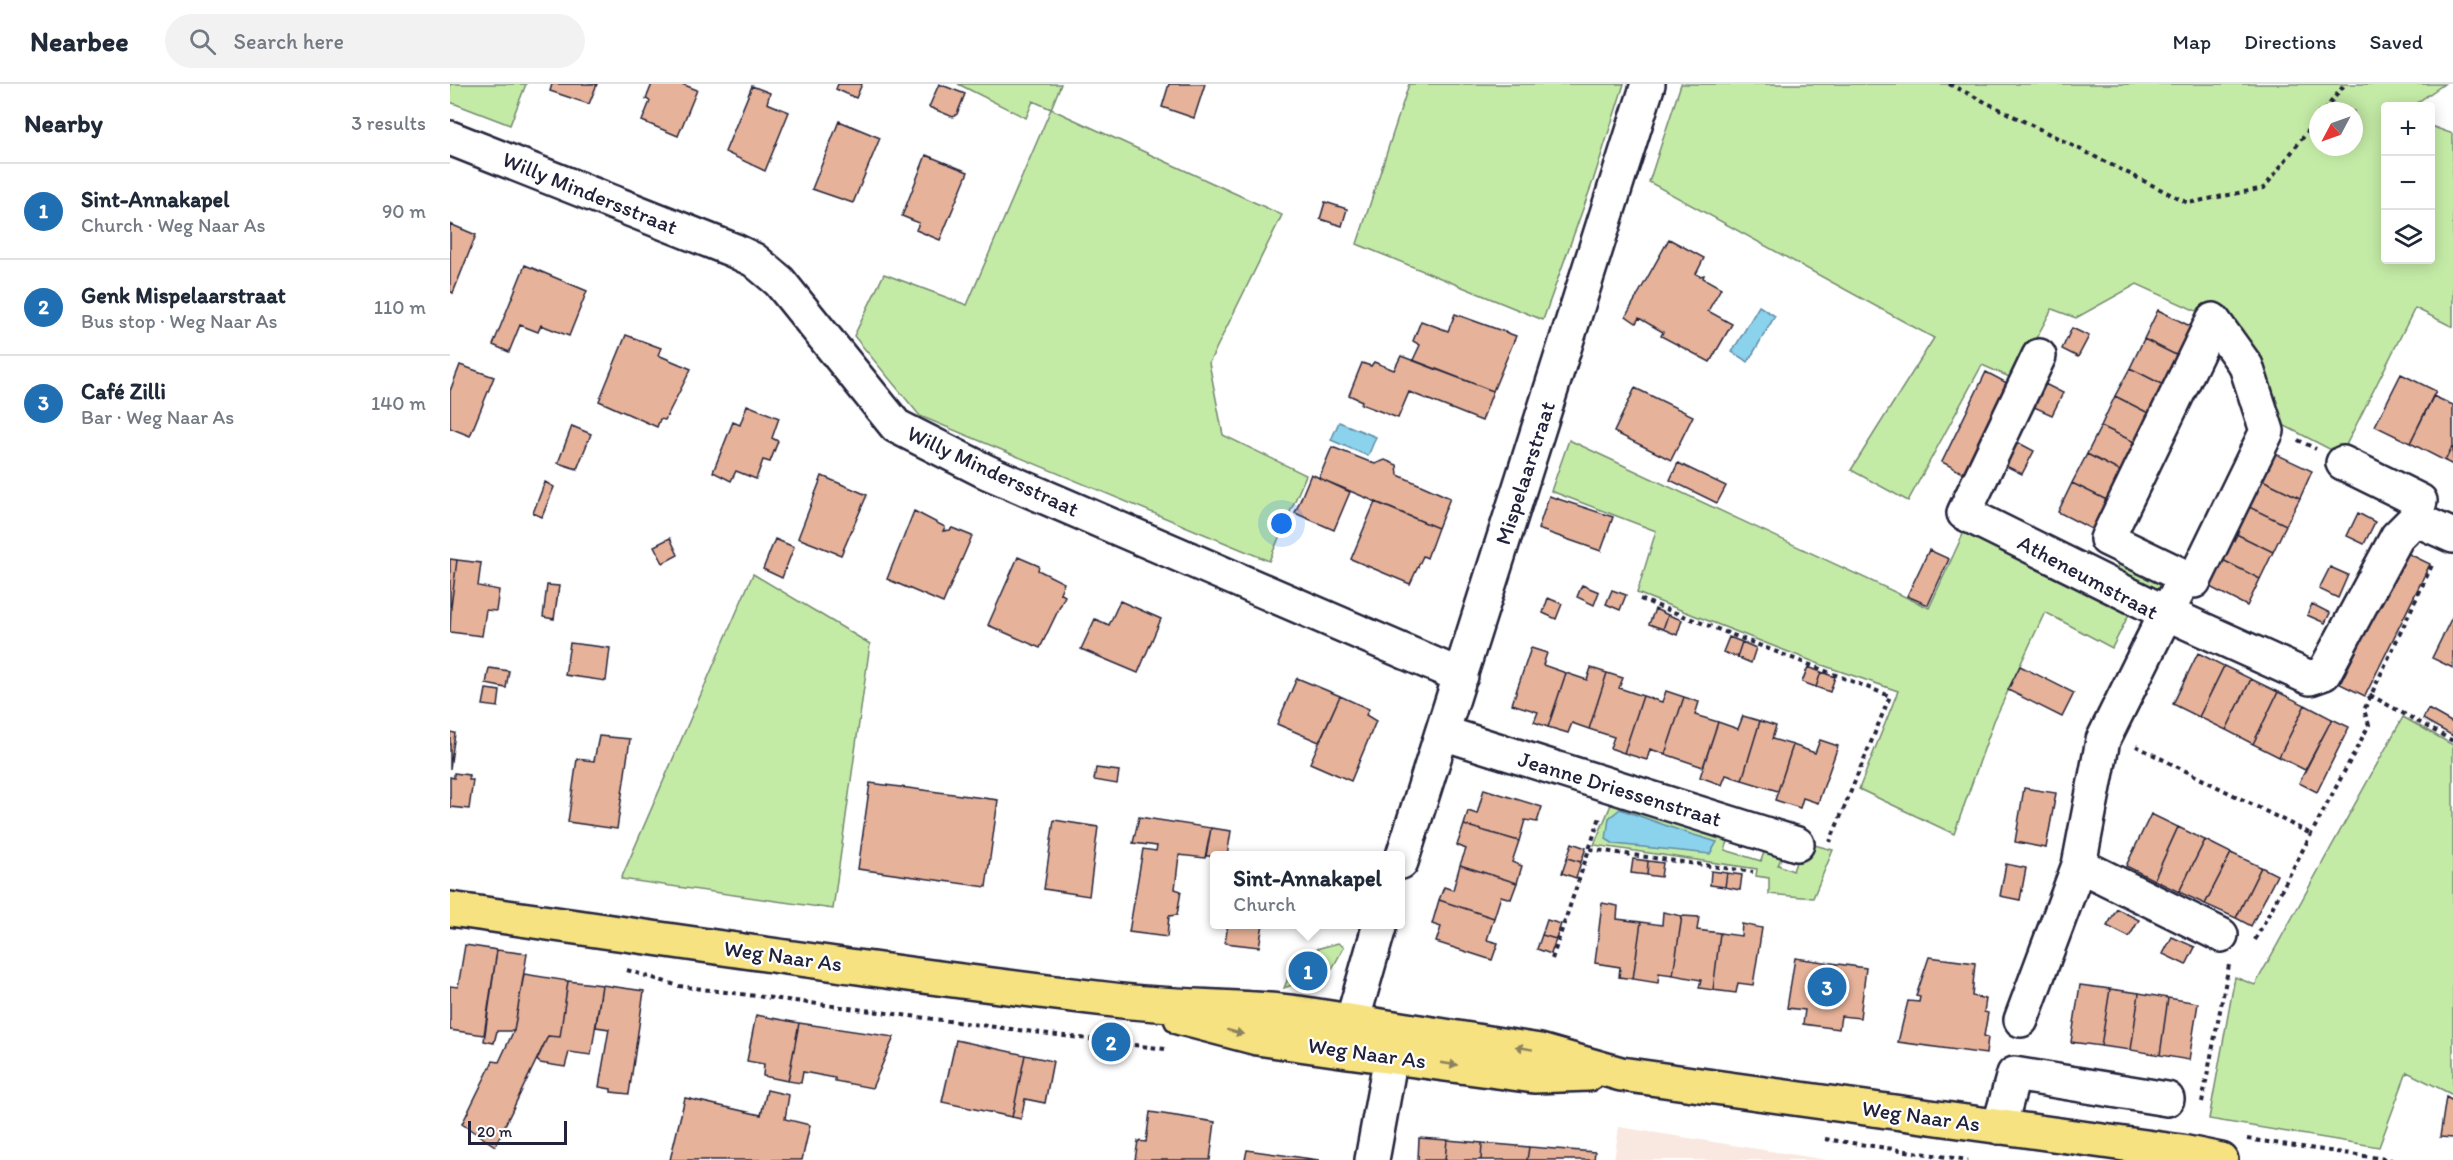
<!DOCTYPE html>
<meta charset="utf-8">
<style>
:root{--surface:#fff;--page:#f2f2f3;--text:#1f2937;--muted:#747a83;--line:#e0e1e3;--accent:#1f6fb2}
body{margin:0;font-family:Itim,sans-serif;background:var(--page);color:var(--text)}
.controls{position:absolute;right:18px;top:18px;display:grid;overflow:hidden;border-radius:6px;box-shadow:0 3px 15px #0003}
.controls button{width:54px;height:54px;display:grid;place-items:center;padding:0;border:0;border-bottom:2px solid var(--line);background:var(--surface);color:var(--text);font:30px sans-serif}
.compass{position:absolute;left:1859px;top:18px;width:54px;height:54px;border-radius:50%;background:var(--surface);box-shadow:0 3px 15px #0003;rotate:229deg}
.scale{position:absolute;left:18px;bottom:15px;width:99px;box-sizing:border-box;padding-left:6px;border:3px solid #22223b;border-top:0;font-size:16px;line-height:21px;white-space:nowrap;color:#22223b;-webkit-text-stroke:4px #fff;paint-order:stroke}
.you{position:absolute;left:832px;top:440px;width:21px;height:21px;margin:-15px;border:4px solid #fff;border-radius:50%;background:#1a73e8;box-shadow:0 0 0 9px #1a73e833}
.badge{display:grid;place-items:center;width:39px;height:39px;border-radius:50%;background:var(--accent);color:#fff;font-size:20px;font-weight:700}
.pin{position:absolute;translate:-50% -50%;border:3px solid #fff;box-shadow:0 2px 6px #0006}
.popup{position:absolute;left:760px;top:767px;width:195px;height:78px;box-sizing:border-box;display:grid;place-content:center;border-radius:6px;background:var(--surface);filter:drop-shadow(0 2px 4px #0005);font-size:20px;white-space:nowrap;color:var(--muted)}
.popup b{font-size:22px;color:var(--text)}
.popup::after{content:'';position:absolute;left:50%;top:100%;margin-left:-12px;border:12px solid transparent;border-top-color:var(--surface)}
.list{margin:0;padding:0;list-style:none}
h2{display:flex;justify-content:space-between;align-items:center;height:78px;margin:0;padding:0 24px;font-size:26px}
h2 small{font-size:20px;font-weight:400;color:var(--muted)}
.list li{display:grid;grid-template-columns:39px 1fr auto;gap:18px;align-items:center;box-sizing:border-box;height:96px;padding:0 24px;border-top:2px solid var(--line)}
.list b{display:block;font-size:22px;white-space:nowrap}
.list p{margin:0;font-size:20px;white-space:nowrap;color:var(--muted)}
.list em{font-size:20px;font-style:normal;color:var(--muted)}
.icon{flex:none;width:33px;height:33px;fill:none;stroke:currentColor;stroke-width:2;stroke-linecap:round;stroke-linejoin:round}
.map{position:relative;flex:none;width:2003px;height:1076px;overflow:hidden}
header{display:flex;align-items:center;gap:36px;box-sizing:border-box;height:84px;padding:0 30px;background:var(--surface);border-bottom:2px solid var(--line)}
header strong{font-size:28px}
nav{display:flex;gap:33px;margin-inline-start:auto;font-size:21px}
.search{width:420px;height:54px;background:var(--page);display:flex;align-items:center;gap:15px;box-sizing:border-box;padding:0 21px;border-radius:33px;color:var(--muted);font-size:22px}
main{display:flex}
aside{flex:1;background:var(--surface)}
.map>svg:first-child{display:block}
.built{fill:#f8e8e0}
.green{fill:#c4eba6;stroke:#738670;stroke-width:1.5;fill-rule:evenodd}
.water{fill:#8bd2ec;stroke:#618ca5;stroke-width:1.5}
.building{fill:#e6b299;stroke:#22223b;stroke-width:1.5}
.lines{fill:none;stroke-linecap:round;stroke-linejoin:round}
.minor-casing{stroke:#22223b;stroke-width:38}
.major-casing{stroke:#22223b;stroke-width:38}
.path{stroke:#22223b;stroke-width:4;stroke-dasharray:4.5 4.5;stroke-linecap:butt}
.minor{stroke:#fff;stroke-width:33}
.major{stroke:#f6e281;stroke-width:33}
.oneway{fill:#8c825e}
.labels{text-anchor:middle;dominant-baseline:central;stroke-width:4.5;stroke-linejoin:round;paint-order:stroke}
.street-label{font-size:22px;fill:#22223b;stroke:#fff}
</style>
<header>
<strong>Nearbee</strong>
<div class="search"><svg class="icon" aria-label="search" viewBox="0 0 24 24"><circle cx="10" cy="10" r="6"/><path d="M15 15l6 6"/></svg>Search here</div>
<nav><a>Map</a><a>Directions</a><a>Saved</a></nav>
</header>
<main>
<aside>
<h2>Nearby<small>3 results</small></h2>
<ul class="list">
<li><span class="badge">1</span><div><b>Sint-Annakapel</b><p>Church · Weg Naar As</p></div><em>90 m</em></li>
<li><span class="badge">2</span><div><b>Genk Mispelaarstraat</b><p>Bus stop · Weg Naar As</p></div><em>110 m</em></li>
<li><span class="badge">3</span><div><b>Café Zilli</b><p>Bar · Weg Naar As</p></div><em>140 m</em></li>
</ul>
</aside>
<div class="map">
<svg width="2003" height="1076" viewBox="0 0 2003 1076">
<rect width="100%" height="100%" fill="#fff"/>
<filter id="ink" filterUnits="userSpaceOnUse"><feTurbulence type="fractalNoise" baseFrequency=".0167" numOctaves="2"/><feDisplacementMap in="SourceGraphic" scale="12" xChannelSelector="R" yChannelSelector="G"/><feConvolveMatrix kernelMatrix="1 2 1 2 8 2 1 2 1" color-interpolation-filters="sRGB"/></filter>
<g filter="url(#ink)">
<path class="built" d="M 1169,1043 L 1377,1076 L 1164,1076 Z"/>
<path class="green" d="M 0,0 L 76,0 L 60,41 L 0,18 Z
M 508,0 L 611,0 L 601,25 L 832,131 L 759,279 L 773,351 L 856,391 L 819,477 L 470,332 L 404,252 L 434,190 L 517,221 L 601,25 L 583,17 L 576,34 Z
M 959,0 L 1174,0 L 1143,97 L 1093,236 L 907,160 Z
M 1231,0 L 1994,0 L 1962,22 L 1936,22 L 1936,176 L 1980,176 L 1981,42 L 2003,50 L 2003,243 L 1965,224 L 1891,371 L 1812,330 L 1764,235 L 1687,200 L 1626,234 L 1602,225 L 1564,295 L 1532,281 L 1458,417 L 1401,386 L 1484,254 L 1199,98 ZM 1868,27 L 1904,27 L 1904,63 L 1868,63 Z
M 1119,356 L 1479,524 L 1514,448 L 1681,526 L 1662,564 L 1595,528 L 1544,637 L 1504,750 L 1409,705 L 1448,607 L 1372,581 L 1187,509 L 1206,447 L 1101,407 Z
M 1676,464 L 1723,487 L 1712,511 L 1665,488 Z
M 303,490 L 420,560 L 383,825 L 171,795 Z
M 1953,633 L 2003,661 L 2003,1011 L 1957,988 L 1929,1063 L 1759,1035 L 1785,893 L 1805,901 Z
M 1163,716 L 1280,752 L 1275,766 L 1311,777 L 1315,765 L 1333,770 L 1328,781 L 1343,787 L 1353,758 L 1383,766 L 1363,814 L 1319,810 L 1319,794 L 1306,792 L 1307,785 L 1144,761 Z
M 888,859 L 894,863 L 877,894 L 859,902 L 866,881 L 854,877 L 848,899 L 834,904 L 848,870 Z"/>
<path class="water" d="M 1309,222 L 1325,232 L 1298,278 L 1282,268 Z
M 889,338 L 926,353 L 918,372 L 881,356 Z
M 1170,725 L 1234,748 L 1267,758 L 1260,770 L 1164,760 L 1156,755 L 1159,734 Z"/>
<path class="building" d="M 102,0 L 147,0 L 139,20 L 100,7 Z
M 202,0 L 232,0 L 247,6 L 228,52 L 192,37 L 200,17 L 196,15 Z
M 388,0 L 412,0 L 406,14 L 386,5 Z
M 489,0 L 515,10 L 507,30 L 503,33 L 479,23 Z
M 719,0 L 755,0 L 744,34 L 712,23 Z
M 302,2 L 320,9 L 317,19 L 339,28 L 315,87 L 275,68 Z
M 389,37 L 430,54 L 403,119 L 362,105 Z
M 476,71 L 518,88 L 490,156 L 466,146 L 469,139 L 452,132 Z
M 875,118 L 897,125 L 892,142 L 870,135 Z
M 0,140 L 26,151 L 3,209 L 0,207 Z
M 1219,155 L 1254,174 L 1246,190 L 1250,192 L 1254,191 L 1253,194 L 1271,204 L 1258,227 L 1282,240 L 1260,278 L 1211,252 L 1213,248 L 1189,234 L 1186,239 L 1176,232 Z
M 75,181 L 137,207 L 119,252 L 91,241 L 88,248 L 70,241 L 59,268 L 43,261 Z
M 1708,226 L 1756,250 L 1742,279 L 1694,255 Z
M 1005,230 L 1066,252 L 1043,307 L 963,276 L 970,261 L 963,257 L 971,237 L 998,247 Z
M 1622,244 L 1639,252 L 1628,273 L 1612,265 Z
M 176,251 L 211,264 L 208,271 L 241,285 L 215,336 L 210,335 L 207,343 L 149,317 Z
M 1694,255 L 1742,279 L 1727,308 L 1680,284 Z
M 951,272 L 1043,307 L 1032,337 L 959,308 L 948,334 L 911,320 L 912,317 L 899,311 L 912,279 L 921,282 L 924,278 L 944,286 Z
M 10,281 L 44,293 L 20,352 L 0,344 L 0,307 Z
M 1680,284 L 1727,308 L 1714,337 L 1665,312 Z
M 1536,288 L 1557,299 L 1513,389 L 1492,378 Z
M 1951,290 L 1986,307 L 1960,359 L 1925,342 Z
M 1595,300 L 1613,309 L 1602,331 L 1584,323 Z
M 1185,304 L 1243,332 L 1221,376 L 1164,348 Z
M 1665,312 L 1714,337 L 1699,365 L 1651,342 Z
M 1983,312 L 2003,321 L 2003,361 L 1995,377 L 1960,359 Z
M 297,321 L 329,334 L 322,354 L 328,357 L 320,378 L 313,376 L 306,395 L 286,387 L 281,397 L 263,388 L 283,338 L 290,341 Z
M 122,342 L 141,350 L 127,385 L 108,379 Z
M 1651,342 L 1699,365 L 1685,395 L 1637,370 Z
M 1567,358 L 1584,367 L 1572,390 L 1556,382 Z
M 2003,361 L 2003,381 L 1995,377 Z
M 882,363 L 925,380 L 935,376 L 947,381 L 948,391 L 1000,414 L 988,444 L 869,394 Z
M 1811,363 L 1862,387 L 1850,414 L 1798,389 Z
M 1637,370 L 1685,395 L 1671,423 L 1622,399 Z
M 1228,379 L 1276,402 L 1267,419 L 1220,396 Z
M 1798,389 L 1850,414 L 1836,441 L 1785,416 Z
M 861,390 L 900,408 L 884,446 L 845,429 Z
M 372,392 L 417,411 L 391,471 L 348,454 Z
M 95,398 L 104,403 L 92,433 L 83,429 Z
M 1622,399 L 1671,423 L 1657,453 L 1608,428 Z
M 1099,412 L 1163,433 L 1151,467 L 1088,445 Z
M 1785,416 L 1836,441 L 1823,468 L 1772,443 Z
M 925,418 L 988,444 L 977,474 L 973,472 L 960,500 L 901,475 Z
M 464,427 L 495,443 L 493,447 L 500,446 L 502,444 L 522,452 L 493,519 L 437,495 Z
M 1908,429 L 1925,438 L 1914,460 L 1897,452 Z
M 1772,443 L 1823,468 L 1810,495 L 1759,469 Z
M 220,454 L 228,471 L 213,479 L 204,462 Z
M 325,455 L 344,463 L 332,494 L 313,485 Z
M 1479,466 L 1499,475 L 1478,521 L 1457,512 Z
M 1955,468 L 1980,480 L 1915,612 L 1890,600 Z
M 1759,469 L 1810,495 L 1797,522 L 1746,496 Z
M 568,473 L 589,482 L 588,486 L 614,499 L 610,509 L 615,512 L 590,564 L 538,541 Z
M 0,475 L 7,476 L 1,523 L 0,523 Z
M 7,476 L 31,479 L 28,502 L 49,506 L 46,527 L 36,526 L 32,552 L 0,548 L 1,523 Z
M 1880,483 L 1898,491 L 1888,514 L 1869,505 Z
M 97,501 L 109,502 L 104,535 L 93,533 Z
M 1132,501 L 1149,508 L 1144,521 L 1127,513 Z
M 1162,506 L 1176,511 L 1170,526 L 1156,520 Z
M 1098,514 L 1112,520 L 1106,535 L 1093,529 Z
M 670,517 L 711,535 L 688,589 L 631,565 L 645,535 L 659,541 Z
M 1862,520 L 1880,529 L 1875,539 L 1857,531 Z
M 1205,525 L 1218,531 L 1213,545 L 1199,540 Z
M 1218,531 L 1232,536 L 1227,551 L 1213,545 Z
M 2003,531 L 2003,584 L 1982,574 Z
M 1279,553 L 1292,558 L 1287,573 L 1273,568 Z
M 1292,558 L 1306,564 L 1301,579 L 1287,573 Z
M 120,559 L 160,564 L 156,597 L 115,591 Z
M 1081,564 L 1097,569 L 1093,581 L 1116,589 L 1098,643 L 1084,638 L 1088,628 L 1062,620 Z
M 1748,569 L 1774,582 L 1749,633 L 1723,620 Z
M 1570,582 L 1624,609 L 1612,633 L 1558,606 Z
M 1774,582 L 1801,595 L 1776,646 L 1749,633 Z
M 1358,583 L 1371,588 L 1366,603 L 1352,598 Z
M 39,584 L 59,587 L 56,604 L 36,600 Z
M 1141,584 L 1157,589 L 1139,645 L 1122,639 L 1118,649 L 1098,643 L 1116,589 L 1137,596 Z
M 1371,588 L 1385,593 L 1380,608 L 1366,603 Z
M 1157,589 L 1173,594 L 1169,604 L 1193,612 L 1174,669 L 1160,664 L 1164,653 L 1139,645 Z
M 847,594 L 890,612 L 869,658 L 827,640 Z
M 1801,595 L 1828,608 L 1803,660 L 1776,646 Z
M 36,605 L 50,607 L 48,623 L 33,621 Z
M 1216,607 L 1234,613 L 1215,670 L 1200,665 L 1197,676 L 1174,669 L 1193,612 L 1212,618 Z
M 1828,608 L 1855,621 L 1829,673 L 1803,660 Z
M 890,612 L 919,625 L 916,631 L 926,637 L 901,697 L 860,679 Z
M 1234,613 L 1249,618 L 1245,631 L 1268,638 L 1253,683 L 1215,670 Z
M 1855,621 L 1882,635 L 1855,686 L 1829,673 Z
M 1978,625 L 2003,639 L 2003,652 L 1973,635 Z
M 1293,632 L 1310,637 L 1292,696 L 1276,691 L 1272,701 L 1250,693 L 1268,638 L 1288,645 Z
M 1882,635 L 1899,643 L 1867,708 L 1849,699 Z
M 1310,637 L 1326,642 L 1322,655 L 1343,661 L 1328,707 L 1292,696 Z
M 0,648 L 5,649 L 0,685 Z
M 149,652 L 180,655 L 167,745 L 118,738 L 127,675 L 144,677 Z
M 1370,656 L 1388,662 L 1368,719 L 1353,714 L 1350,724 L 1325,716 L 1343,661 L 1365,669 Z
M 646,684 L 669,687 L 667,700 L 644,696 Z
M 4,689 L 19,691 L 19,696 L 23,696 L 19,725 L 0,723 L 0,693 L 4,694 Z
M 420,699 L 548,716 L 536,803 L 408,785 Z
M 1574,704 L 1606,709 L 1596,764 L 1565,758 Z
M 1034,705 L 1092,723 L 1087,738 L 1075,736 L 1069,757 L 1014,741 L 1018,727 L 1027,730 Z
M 1701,730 L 1728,743 L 1704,796 L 1676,782 Z
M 689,733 L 761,744 L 755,774 L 729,771 L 725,805 L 731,807 L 727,831 L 719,832 L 717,853 L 679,848 L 693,765 L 706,767 L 707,762 L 683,759 Z
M 604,736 L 648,743 L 639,812 L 594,805 Z
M 1014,741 L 1069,757 L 1062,778 L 1072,782 L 1067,799 L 1010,781 L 1016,765 L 1007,761 Z
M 1728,743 L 1755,756 L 1729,808 L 1704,796 Z
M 761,744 L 781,747 L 777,772 L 756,772 Z
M 1755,756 L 1781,769 L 1755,820 L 1729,808 Z
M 1122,759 L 1136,764 L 1131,778 L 1117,774 Z
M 1781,769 L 1811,783 L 1786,834 L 1755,820 Z
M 1117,774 L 1131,778 L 1126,794 L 1112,789 Z
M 1183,775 L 1198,777 L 1197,791 L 1181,789 Z
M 1198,777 L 1213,779 L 1211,793 L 1197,791 Z
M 1556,780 L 1576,784 L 1570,816 L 1550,812 Z
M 1010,781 L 1067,799 L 1061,815 L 1051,812 L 1044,834 L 989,816 L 994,803 L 1003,806 Z
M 1811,783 L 1827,791 L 1801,842 L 1786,834 Z
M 1261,787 L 1277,789 L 1275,803 L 1260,801 Z
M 1277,789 L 1292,791 L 1290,806 L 1275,803 Z
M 989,816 L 1044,834 L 1037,856 L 1048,859 L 1042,876 L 986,858 L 991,843 L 982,840 Z
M 1152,819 L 1168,822 L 1167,835 L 1191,838 L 1183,895 L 1169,893 L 1170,883 L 1145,879 Z
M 1667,825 L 1689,836 L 1679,853 L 1657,842 Z
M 1213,828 L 1232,832 L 1223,891 L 1209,889 L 1208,899 L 1183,895 L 1191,838 L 1212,841 Z
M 1232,832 L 1249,833 L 1247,846 L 1270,849 L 1263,906 L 1249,904 L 1251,896 L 1223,891 Z
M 1097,836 L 1111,840 L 1106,855 L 1092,851 Z
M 778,840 L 813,840 L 809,863 L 775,859 Z
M 1292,840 L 1312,844 L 1303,901 L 1288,899 L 1286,909 L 1263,906 L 1270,849 L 1291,852 Z
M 1092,851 L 1106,855 L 1101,870 L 1087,865 Z
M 1722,853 L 1745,863 L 1736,881 L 1713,870 Z
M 15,861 L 47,866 L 34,951 L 0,946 L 0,902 L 8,903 Z
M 47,866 L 77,870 L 64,947 L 47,947 L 44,959 L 34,957 Z
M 1479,873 L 1525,879 L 1522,912 L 1536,915 L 1534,928 L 1538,929 L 1534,952 L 1538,953 L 1536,970 L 1448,958 L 1458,917 L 1469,918 L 1470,913 L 1466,912 Z
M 1345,874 L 1416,884 L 1410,934 L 1391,932 L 1389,945 L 1353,940 L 1355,926 L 1337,924 Z
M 854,877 L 866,881 L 861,898 L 849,894 Z
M 74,890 L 118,897 L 110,953 L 98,952 L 45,1062 L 12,1040 L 43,977 L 49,978 L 64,946 Z
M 118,897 L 152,901 L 141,971 L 119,968 L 115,983 L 90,979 L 87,976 L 98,952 L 110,953 Z
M 152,901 L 194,907 L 179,1010 L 161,1008 L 161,1005 L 149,1003 L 159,945 L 146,943 Z
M 1630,901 L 1660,905 L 1651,962 L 1621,958 Z
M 1660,905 L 1689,909 L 1681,966 L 1651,962 Z
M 1689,909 L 1718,914 L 1710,971 L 1681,966 Z
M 1718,914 L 1748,919 L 1739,976 L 1710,971 Z
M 306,931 L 349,939 L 338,997 L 313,992 L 314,980 L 297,977 Z
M 349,939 L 444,953 L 422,1004 L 385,997 L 385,994 L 353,988 L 351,999 L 338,997 Z
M 506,956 L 575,971 L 562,1033 L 492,1018 Z
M 575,971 L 603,977 L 595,1019 L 575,1015 L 571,1035 L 562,1033 Z
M 317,1006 L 339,1011 L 335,1035 L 360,1041 L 352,1076 L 220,1076 L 235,1014 L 311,1031 Z
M 1996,1013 L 2003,1017 L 2003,1054 L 1990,1053 Z
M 700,1028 L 765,1038 L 760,1076 L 685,1076 L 688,1057 L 696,1058 Z
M 969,1054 L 997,1056 L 995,1076 L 968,1076 Z
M 997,1056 L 1032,1059 L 1031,1076 L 995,1076 Z
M 1032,1059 L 1079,1063 L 1077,1076 L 1031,1076 Z
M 1079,1063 L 1145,1068 L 1144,1076 L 1077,1076 Z
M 797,1066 L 869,1076 L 795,1076 Z"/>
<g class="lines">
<g class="minor-casing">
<path id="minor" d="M 0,54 L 283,166 L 304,176 L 329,197 L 446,342 L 537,388 L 1011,592
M 1763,236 L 1796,282 L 1817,347 L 1744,497 L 1657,455 Z
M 1893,379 L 1970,417 L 1965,435
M 1965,435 L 2003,452
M 1726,511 L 1716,529 L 1860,594 L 1874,589 L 1947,453 L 1965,435
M 993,649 L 1347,760
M 951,778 L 1198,0
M 1629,781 L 1771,851
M 1571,936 L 1629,781 L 1653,656 L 1716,529 L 1514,429 L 1589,272
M 1549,1043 L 1564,990 L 1717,1015
M 922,1076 L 941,972 L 902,938 L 930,840"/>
</g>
<g class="major-casing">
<path id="major" d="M 0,825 C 221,856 442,890 664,916 C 725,924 787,921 849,929 L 1090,967 L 1171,990 L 1732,1068 L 1771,1076
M 731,934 L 807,954 L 898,967 L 1084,992 L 1139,990"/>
</g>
<path class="path" d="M 1499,0 L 1738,119 L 1814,104 L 1868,34
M 1874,27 L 1895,0
M 1848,356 L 1866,365
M 1190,515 L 1440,612 L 1380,758
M 1920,611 L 2003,657
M 1686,662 L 1861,750
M 1140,765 L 1303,788
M 1805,856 L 1919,641 L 1914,626 L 1983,479
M 1102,875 L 1150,733
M 177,886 L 229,902 L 715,965
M 1752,1018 L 1779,881
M 1375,1055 L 1518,1076
M 1797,1055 L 1942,1076"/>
<use href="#minor" class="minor"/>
<use href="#major" class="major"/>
</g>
<defs><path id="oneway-solid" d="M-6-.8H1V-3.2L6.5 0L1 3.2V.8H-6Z" transform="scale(1.5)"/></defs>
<g class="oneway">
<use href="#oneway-solid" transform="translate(785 948) rotate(15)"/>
<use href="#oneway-solid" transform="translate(1074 964) rotate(-170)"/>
<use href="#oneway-solid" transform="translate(999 980) rotate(8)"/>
</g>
</g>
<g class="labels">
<g class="street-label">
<text transform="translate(140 109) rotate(22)">Willy Mindersstraat</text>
<text transform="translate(543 387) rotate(25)">Willy Mindersstraat</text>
<text transform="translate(1075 389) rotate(-72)">Mispelaarstraat</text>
<text transform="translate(1638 493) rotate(28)">Atheneumstraat</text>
<text transform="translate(1170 705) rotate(17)">Jeanne Driessenstraat</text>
<text transform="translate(333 872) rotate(8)">Weg Naar As</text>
<text transform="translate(917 969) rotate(8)">Weg Naar As</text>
<text transform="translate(1471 1032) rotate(8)">Weg Naar As</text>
</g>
</g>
</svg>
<div class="controls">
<button>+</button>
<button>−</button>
<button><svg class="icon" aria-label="layers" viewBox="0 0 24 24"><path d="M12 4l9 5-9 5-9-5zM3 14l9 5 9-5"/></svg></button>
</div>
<svg class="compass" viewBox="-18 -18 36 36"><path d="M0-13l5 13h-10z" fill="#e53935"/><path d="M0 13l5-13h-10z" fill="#747a83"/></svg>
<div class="scale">20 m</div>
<div class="you"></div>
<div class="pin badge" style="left:858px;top:887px">1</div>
<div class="popup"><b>Sint-Annakapel</b>Church</div>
<div class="pin badge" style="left:661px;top:958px">2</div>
<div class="pin badge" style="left:1377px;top:903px">3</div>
</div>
</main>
